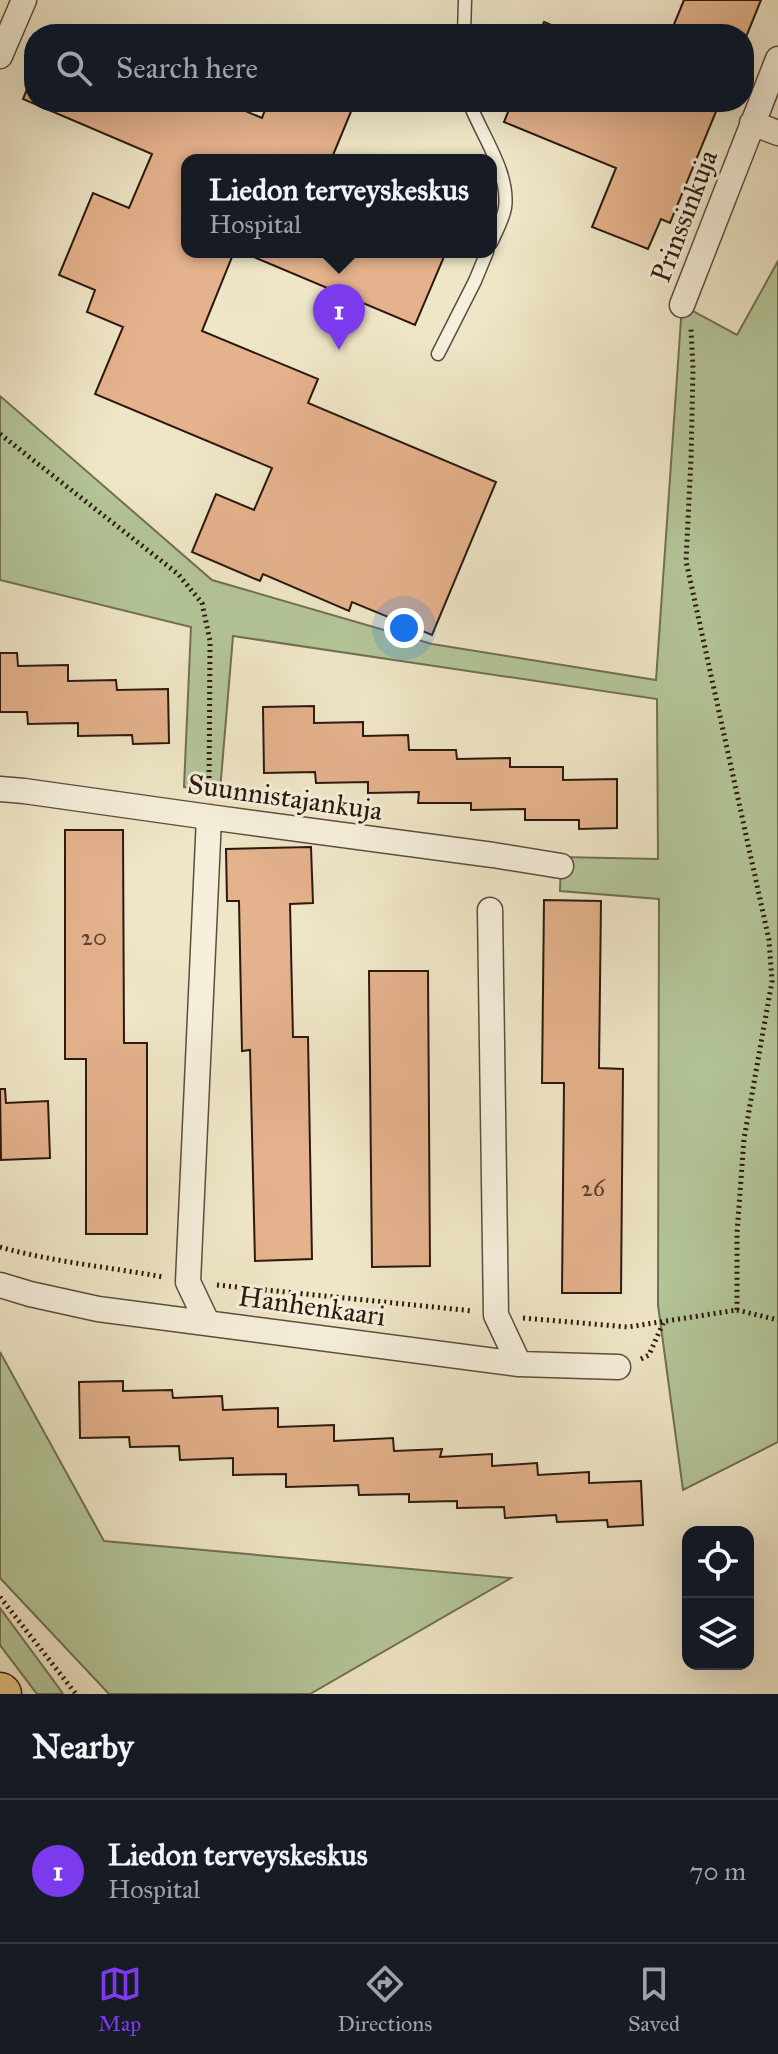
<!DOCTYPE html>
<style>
:root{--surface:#171b24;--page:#20242c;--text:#f1f3f6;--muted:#9ea1a6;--line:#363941;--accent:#7c3aed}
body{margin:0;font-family:"IM FELL Great Primer",serif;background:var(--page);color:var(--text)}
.controls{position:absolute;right:24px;bottom:24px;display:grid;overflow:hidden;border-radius:16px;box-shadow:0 8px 32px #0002}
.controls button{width:72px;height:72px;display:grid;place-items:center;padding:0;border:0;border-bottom:2px solid var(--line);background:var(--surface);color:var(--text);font:40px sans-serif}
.you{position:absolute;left:404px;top:628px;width:28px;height:28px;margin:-20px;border:6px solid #fff;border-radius:50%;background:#1a73e8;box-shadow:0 0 0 12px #1a73e833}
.badge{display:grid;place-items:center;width:52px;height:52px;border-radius:50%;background:var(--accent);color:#fff;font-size:26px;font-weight:700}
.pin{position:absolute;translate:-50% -66px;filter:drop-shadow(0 2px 4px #0008)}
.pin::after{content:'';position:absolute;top:42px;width:28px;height:24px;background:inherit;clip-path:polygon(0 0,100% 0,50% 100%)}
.popup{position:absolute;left:181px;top:154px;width:316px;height:104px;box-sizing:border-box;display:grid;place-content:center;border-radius:16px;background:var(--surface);filter:drop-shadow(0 2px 6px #0005);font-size:26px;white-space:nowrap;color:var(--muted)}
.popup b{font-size:30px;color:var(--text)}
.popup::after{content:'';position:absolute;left:50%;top:100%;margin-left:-16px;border:16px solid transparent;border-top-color:var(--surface)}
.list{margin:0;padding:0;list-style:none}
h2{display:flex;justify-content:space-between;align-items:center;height:104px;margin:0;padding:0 32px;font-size:34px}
h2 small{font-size:26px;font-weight:400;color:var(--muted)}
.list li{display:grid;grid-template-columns:52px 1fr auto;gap:24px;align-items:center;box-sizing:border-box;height:144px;padding:0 32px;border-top:2px solid var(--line)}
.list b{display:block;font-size:30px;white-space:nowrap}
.list p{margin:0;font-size:26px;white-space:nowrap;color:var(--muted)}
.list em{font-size:26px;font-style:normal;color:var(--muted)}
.icon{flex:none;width:44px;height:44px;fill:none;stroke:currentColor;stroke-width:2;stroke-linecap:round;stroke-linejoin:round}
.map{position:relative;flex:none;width:778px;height:1694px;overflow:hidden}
.search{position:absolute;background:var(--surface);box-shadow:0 8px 32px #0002;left:24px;right:24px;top:24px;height:88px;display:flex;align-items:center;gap:20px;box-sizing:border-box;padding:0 28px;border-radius:32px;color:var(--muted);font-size:30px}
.sheet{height:248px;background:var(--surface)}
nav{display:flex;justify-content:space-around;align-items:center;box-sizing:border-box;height:112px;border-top:2px solid var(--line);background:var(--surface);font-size:22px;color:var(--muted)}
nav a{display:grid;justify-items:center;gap:4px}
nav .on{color:var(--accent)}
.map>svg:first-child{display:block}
.green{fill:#b4c699;stroke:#707054;stroke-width:2}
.building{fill:#e4b28c;stroke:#2d1910;stroke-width:2}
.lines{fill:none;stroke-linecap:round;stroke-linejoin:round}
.service-casing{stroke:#5e4c3e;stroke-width:15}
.minor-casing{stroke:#5e4c3e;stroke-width:27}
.trunk-casing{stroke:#2d1910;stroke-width:43}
.path{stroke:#2d1910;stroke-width:5;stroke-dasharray:2 4;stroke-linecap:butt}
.service{stroke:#f5efdb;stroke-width:12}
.minor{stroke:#f5efdb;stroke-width:24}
.trunk{stroke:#e8c384;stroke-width:40}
.labels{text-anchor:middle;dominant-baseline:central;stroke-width:6;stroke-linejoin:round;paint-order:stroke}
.number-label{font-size:24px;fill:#5b3f2f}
.street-label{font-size:28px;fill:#2d1910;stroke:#f5efdb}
</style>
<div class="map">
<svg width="778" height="1694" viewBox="0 0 778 1694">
<rect width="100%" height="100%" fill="#efe6c7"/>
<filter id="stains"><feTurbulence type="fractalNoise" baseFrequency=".0025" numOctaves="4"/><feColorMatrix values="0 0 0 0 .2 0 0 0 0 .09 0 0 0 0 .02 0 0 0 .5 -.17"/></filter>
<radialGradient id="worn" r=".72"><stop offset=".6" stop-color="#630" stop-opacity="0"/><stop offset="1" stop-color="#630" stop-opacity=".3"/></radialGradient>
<path class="green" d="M 778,261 L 778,1442 L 683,1490 L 658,1305 L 659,899 L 560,891 L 561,857 L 658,859 L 657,699 L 233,636 L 220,791 L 184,787 L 191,627 L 0,580 L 0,396 L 212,580 L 432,644 L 656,680 L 682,305 L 737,335 Z
M 0,1352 L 104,1541 L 511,1578 L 310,1694 L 109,1694 L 0,1578 Z
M 0,1608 L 59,1688 L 63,1694 L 37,1694 L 0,1645 Z"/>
<path class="building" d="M 684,0 L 761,0 L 744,42 L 744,34 L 670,34 Z
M 544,22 L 573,34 L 539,34 Z
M 34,72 L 34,102 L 224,102 L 262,118 L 268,102 L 355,102 L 331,160 L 187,160 L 187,252 L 234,252 L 202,331 L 318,379 L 308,403 L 496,482 L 432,635 L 352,602 L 349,611 L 263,574 L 260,581 L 192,552 L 216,494 L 254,510 L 272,468 L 95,394 L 123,327 L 87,312 L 95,290 L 59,275 L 93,193 L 129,208 L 152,154 L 23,99 Z
M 512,102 L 720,102 L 670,223 L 661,219 L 648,249 L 592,227 L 616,168 L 504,122 Z
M 242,252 L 446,252 L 415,325 Z
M 0,653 L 17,653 L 18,666 L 68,665 L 68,681 L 116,680 L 117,690 L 168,689 L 169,743 L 133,744 L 132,735 L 78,736 L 78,723 L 28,724 L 27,712 L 0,712 Z
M 314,706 L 314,723 L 363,722 L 363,736 L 408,735 L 409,750 L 456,750 L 457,759 L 510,758 L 510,767 L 563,767 L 563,780 L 617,779 L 617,828 L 579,829 L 579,820 L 525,820 L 525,809 L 471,810 L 471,803 L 418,803 L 419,792 L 368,793 L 368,782 L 316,783 L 315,772 L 264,773 L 263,707 Z
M 65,830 L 123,830 L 124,1043 L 147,1043 L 147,1234 L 86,1234 L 86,1059 L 65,1059 Z
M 311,847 L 313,903 L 290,904 L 293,1037 L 308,1037 L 312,1259 L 255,1261 L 250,1050 L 242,1051 L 239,901 L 227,901 L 226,849 Z
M 544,900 L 601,901 L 599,1068 L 623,1069 L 621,1293 L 562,1293 L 564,1083 L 542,1083 Z
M 369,971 L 428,971 L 430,1266 L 372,1267 Z
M 0,1089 L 5,1089 L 6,1103 L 48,1101 L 50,1158 L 1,1160 Z
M 123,1381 L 123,1391 L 172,1390 L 173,1398 L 222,1396 L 223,1410 L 278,1408 L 278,1427 L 334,1425 L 334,1441 L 393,1438 L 394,1451 L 442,1449 L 440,1457 L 492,1454 L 492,1466 L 537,1463 L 538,1475 L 589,1472 L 589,1483 L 641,1481 L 643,1525 L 608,1527 L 607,1520 L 557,1522 L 556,1515 L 505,1518 L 504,1507 L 457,1508 L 457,1501 L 409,1502 L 409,1494 L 359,1495 L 358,1485 L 286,1487 L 286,1474 L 233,1475 L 233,1458 L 180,1460 L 179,1446 L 130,1447 L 129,1437 L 80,1438 L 79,1382 Z"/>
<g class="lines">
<g class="service-casing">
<path id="service" d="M 464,34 L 465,0
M 469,102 C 481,134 510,173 505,208 C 503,219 496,232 491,243
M 438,354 L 475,281 L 487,252"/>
</g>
<g class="minor-casing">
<path id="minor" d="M 0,56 L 24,0
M 752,123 L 778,133
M 682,305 L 778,59
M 0,789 L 24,791 L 209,817 L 493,855 L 561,866
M 490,910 L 496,1315 L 519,1364
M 0,1285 L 30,1294 L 98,1309 L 519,1364 L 618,1367
M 207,1322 L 188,1282 L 209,817"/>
</g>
<g class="trunk-casing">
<path id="trunk" d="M 0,1693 L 1,1694"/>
</g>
<path class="path" d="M 0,434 L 178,574 L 202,603 L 210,641 L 209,792
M 0,1247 C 53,1262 109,1267 163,1277
M 217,1285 L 473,1311
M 737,1310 L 778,1320
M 523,1318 L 628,1327 L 737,1310 L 737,1233 L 744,1139 L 772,981 L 769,940 L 686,561 L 691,459 L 693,369 L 691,328
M 641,1359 L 649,1355 L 664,1321
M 0,1597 L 76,1694"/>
<use href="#service" class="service"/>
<use href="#minor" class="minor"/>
<use href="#trunk" class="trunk"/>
</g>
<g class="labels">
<g class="number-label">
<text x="94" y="937">20</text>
<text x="593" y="1188">26</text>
</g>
<g class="street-label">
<text transform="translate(684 216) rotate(-69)">Prinssinkuja</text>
<text transform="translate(285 797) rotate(8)">Suunnistajankuja</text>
<text transform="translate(312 1306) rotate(8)">Hanhenkaari</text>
</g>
</g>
<rect width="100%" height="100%" filter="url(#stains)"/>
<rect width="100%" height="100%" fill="url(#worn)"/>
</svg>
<div class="controls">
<button><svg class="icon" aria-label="locate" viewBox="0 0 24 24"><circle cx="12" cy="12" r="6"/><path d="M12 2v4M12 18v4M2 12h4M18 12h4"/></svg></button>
<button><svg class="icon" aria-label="layers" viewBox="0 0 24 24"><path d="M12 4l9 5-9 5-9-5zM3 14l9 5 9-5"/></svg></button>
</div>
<div class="you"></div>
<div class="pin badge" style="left:339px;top:350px">1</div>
<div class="popup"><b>Liedon terveyskeskus</b>Hospital</div>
<div class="search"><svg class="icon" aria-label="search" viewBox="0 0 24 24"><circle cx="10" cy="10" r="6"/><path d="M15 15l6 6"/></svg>Search here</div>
</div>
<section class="sheet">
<h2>Nearby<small></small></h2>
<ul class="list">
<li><span class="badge">1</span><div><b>Liedon terveyskeskus</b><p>Hospital</p></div><em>70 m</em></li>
</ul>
</section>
<nav>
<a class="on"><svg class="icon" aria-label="map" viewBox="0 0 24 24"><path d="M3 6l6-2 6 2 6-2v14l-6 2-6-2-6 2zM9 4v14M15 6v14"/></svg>Map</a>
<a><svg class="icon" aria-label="directions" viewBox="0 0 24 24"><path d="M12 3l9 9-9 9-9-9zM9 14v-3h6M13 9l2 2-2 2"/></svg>Directions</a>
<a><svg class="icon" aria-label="saved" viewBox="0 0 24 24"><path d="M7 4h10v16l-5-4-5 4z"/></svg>Saved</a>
</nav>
